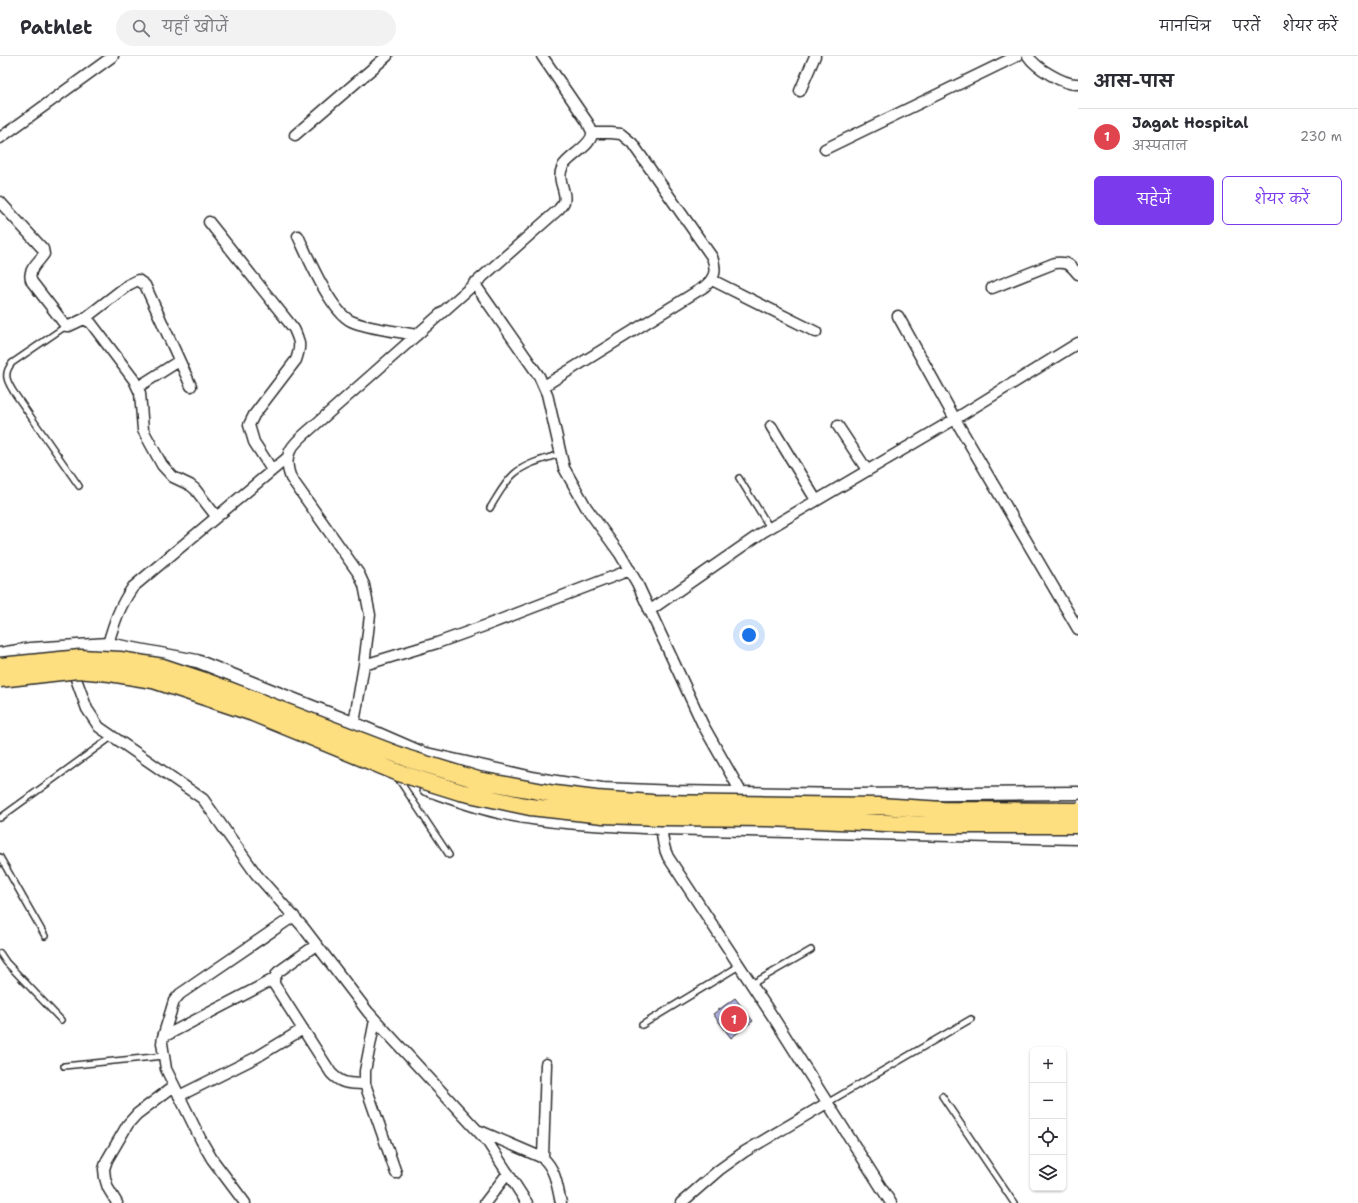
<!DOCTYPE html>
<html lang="hi">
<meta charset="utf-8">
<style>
:root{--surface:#fff;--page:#f2f2f3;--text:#2b2b33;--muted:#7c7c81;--line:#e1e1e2;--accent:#7c3aed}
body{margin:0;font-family:"Shantell Sans","Playpen Sans Deva",sans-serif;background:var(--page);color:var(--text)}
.controls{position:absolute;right:12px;bottom:12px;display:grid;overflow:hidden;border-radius:6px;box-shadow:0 1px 3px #0004}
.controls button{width:36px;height:36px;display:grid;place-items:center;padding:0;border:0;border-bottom:1px solid var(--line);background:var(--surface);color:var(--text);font:20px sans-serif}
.you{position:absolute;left:749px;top:579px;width:14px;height:14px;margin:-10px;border:3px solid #fff;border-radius:50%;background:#1a73e8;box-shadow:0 0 0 6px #1a73e833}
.badge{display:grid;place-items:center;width:26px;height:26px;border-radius:50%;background:var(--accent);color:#fff;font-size:13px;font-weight:700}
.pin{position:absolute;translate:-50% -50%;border:2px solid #fff;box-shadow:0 1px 4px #0006}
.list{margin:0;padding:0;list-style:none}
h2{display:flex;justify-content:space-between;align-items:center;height:52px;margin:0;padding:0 16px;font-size:17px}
h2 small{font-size:13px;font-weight:400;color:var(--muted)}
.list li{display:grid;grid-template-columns:26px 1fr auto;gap:12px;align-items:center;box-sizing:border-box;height:56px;padding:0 16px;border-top:1px solid var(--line)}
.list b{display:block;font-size:15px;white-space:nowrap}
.list p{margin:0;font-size:13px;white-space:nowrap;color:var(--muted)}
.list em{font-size:13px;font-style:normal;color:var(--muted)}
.actions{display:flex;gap:8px;padding:12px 16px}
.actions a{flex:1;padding:9px 0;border:1px solid var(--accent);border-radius:6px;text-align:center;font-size:14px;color:var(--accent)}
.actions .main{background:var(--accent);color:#fff}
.icon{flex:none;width:22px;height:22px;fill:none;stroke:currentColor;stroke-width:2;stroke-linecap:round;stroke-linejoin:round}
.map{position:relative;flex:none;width:1078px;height:1147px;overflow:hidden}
header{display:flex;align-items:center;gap:24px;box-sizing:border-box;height:56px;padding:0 20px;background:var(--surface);border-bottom:1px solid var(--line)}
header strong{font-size:19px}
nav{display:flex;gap:22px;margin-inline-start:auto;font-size:14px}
.search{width:280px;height:36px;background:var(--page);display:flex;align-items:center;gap:10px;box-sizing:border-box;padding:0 14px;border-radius:22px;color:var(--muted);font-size:15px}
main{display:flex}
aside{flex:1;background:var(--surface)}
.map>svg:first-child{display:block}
.building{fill:#b2b5e6;stroke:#2b2b2b}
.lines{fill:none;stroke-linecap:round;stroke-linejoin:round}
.service-casing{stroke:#2b2b2b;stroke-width:8}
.minor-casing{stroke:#2b2b2b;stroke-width:13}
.tertiary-casing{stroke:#2b2b2b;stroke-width:15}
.service{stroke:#fff;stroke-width:5}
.minor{stroke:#fff;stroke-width:10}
.tertiary{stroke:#fff;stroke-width:12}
.trunk-bridge-casing{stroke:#2b2b2b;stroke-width:19;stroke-linecap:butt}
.trunk-bridge{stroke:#fedf80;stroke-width:16}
</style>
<header>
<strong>Pathlet</strong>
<div class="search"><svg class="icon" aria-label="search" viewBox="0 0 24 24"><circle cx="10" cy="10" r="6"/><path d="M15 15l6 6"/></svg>यहाँ खोजें</div>
<nav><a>मानचित्र</a><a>परतें</a><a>शेयर करें</a></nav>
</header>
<main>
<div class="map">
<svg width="1078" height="1147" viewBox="0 0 1078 1147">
<rect width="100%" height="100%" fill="#fff"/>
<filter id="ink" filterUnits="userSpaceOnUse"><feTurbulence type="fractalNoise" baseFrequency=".025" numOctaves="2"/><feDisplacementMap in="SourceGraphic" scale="8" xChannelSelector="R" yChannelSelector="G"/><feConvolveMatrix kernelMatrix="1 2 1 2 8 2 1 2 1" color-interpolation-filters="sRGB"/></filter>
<g filter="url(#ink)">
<path class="building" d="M 735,942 L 753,965 L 731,982 L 713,958 Z"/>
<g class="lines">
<g class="service-casing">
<path id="service" d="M 66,270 L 12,307 C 3,318 7,325 13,335 L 79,430
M 739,422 L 770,472
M 490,452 C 497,441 504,427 514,418 C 526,407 545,403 560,398
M 399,724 L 449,799
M 0,762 L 113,680
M 0,801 L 45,880
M 0,897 L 6,906 L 61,964
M 752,928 L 811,894
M 642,969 L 739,910
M 64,1010 L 164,1000
M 942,1040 L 1014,1147
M 827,1047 L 971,963"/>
</g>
<g class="minor-casing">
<path id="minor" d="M 1028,0 C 1036,12 1064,29 1078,28
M 800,35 L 815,0
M 295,79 L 387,0
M 0,82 L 113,0
M 825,93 L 1017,0
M 0,146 L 43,193 L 44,198 C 38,207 26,215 32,226 L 66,270 L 69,270 L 84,263 L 91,267 L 134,324 L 140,337 L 143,374 L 162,409 L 173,421 L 190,429 L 195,433 L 216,460
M 209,166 L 294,273 C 300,286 301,290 296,304 L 254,359 L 249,369 L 254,386 L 272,414
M 298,180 C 308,201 331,256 351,265 C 368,273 397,275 417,279
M 712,224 L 816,276
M 474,227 L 539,320 L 547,338 L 564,412 L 586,451 L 620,498 L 637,527 L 703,669 L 741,736
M 992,232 L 1055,207 C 1068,206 1070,208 1078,218
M 898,260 L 955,363 L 1078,573
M 84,263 L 128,229 L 138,224 L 145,229 L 191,330
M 544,330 L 704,231 C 715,222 717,215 712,201 L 632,87 L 621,78 L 611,77 L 592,77
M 138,331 L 179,305
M 771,370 L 816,444
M 838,370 L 867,414
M 649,555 L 763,476 L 955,363 L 1078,287
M 108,588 C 114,567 120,549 133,531 L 287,402
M 364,609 L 437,587 L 487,569 L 630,514
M 75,620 L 87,653 L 99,671 L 203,743 L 256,818 L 303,871 L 368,956 L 487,1085 L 527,1147
M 353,673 L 364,609 L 370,559 L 364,529 L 359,518 L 291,422 C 280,395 296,386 315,369 L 559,153 C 560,151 563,149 564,146 C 568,135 555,125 563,110 C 569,100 594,88 592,76 C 591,73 589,70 588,67 L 542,0
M 662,772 C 662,783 663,791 668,801 L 775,964 L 891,1147
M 316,889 L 278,916 L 274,923 L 274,928 L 331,1017 C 342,1029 350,1027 365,1028
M 375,964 L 365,1015 L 365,1028 L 396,1117
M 163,981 L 274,923
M 179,1040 L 257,1001 L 303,973
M 480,1075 L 543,1102 C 556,1114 557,1130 561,1147
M 543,1102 L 546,1008
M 117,1147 L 108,1132 L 105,1122 L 104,1113 L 107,1104 L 128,1068 L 137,1058 L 174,1030
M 245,1147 L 212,1103 L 201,1084 L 166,1013 L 162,987 L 163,981 L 174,945 L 180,938 L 294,860
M 485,1147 L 508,1117
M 681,1147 L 719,1114 L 744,1096 L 827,1047"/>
</g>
<g class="tertiary-casing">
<path id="tertiary" d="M 0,598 L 31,593 L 108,588 L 197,605 L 353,667 L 422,697 L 537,723 L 602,733 L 677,736 L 851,739 L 1078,737
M 426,733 C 452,742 478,752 504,757 C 556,768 610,769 662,772 L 1078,782"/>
</g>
<use href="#service" class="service"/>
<use href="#minor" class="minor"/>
<use href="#tertiary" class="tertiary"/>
<g class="trunk-bridge-casing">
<path id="trunk-bridge" d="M 0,610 L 80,602 L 120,604 L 163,611 L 205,625 L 409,703 L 478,724 L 555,738 L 596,743 L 652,747 L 879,750 L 943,754 L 1078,755
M 0,623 L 78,614 L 110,617 L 153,624 L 253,657 L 399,717 L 460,736 L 530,751 L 603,759 L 661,761 L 769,762 L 932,769 L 1078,769"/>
</g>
<use href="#trunk-bridge" class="trunk-bridge"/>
</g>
</g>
</svg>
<div class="controls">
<button>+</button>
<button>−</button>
<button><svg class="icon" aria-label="locate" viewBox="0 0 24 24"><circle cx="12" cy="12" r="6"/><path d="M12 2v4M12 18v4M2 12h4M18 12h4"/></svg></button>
<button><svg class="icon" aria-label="layers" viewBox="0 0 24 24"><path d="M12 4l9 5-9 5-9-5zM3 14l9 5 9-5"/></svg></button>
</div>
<div class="you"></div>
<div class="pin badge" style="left:734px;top:963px;background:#e0444e">1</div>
</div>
<aside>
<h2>आस-पास<small></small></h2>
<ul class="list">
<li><span class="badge" style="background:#e0444e">1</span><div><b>Jagat Hospital</b><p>अस्पताल</p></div><em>230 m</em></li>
</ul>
<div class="actions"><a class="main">सहेजें</a><a>शेयर करें</a></div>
</aside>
</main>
